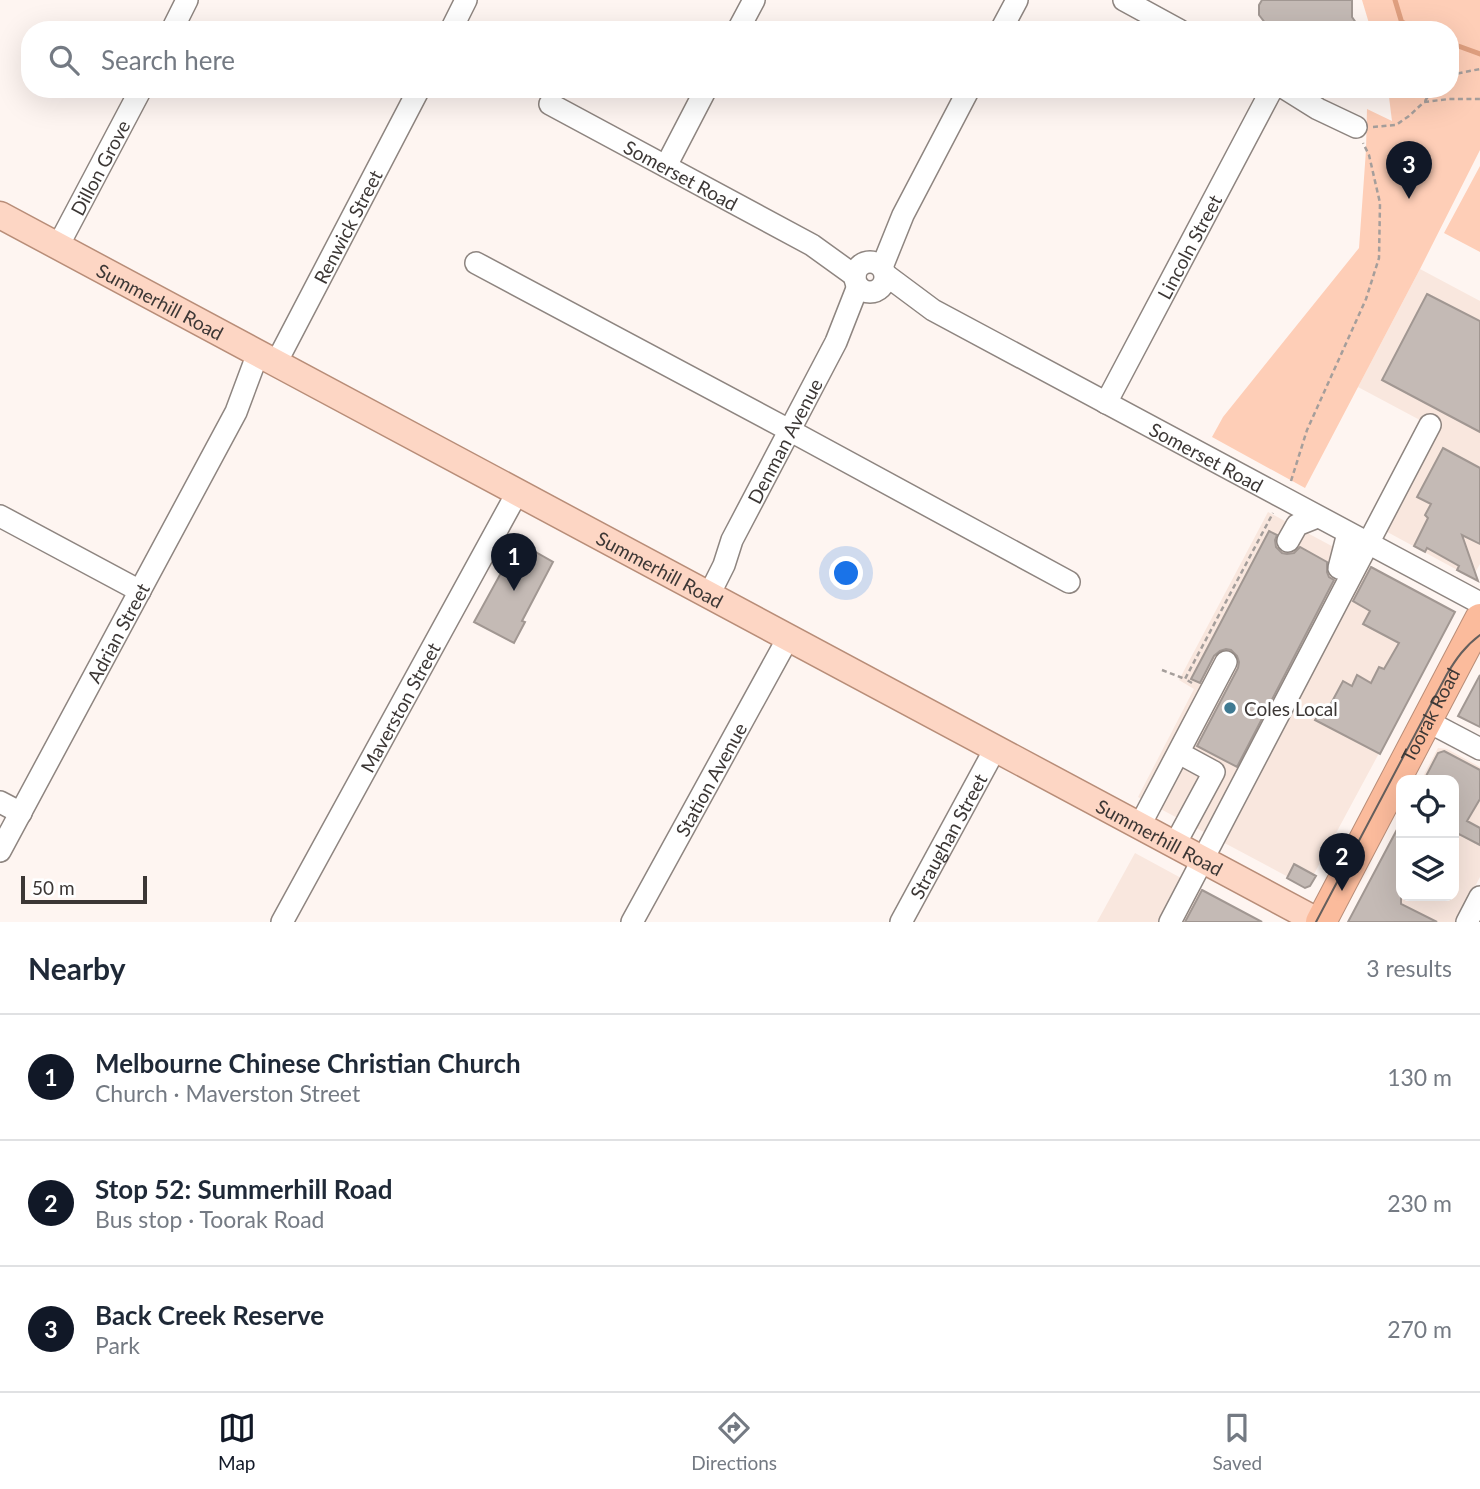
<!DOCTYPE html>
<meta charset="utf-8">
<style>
:root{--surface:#fff;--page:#f6f6f7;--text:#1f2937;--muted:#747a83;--line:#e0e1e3;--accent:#111827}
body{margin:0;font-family:Lato,sans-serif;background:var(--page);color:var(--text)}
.controls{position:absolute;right:21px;bottom:21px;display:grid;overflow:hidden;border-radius:14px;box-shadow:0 7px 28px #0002}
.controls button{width:63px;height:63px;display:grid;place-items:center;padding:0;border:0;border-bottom:2px solid var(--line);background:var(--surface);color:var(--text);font:35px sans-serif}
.scale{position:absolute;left:21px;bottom:18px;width:126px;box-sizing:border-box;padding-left:7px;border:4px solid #3c3735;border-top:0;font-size:19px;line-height:24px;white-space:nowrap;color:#3c3735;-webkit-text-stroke:5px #fff;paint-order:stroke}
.you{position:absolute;left:847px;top:574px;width:24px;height:24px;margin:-18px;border:5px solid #fff;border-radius:50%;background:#1a73e8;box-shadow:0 0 0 10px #1a73e833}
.badge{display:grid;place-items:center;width:46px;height:46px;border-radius:50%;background:var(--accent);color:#fff;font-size:23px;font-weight:700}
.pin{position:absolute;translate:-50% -58px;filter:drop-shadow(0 2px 4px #0008)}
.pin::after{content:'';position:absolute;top:37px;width:24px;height:21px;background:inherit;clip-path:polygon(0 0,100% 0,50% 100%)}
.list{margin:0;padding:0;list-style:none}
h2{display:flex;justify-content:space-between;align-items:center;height:91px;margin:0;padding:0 28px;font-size:30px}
h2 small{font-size:23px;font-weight:400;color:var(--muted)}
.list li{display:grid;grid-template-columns:46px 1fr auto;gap:21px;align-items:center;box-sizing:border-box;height:126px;padding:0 28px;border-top:2px solid var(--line)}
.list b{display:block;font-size:26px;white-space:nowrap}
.list p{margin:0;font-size:23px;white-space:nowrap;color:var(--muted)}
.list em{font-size:23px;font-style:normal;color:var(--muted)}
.icon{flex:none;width:38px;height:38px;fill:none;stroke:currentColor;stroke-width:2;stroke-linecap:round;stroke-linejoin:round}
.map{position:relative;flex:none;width:1480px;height:922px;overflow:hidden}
.search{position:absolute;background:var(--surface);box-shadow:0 7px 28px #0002;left:21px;right:21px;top:21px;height:77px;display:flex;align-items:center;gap:18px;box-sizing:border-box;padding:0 24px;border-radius:28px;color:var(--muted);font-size:26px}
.sheet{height:469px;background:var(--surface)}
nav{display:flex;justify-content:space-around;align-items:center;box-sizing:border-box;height:98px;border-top:2px solid var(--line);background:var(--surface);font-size:19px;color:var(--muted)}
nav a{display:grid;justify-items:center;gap:4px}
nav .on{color:var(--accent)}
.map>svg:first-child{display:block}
.built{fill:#f9e7de}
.green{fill:#feceb7}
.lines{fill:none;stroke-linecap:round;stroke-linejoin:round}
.stream{stroke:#df9f7f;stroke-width:5}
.building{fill:#c4bab5;stroke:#a19792;stroke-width:2}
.minor-casing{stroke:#8e8580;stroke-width:24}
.major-casing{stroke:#b88d78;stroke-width:29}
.highway-casing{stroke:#b88d78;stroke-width:32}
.path{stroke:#a59e9b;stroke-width:2.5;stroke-dasharray:5 3.5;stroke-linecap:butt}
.minor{stroke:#fff;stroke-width:21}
.major{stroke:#fdd6c4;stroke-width:26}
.highway{stroke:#fbbb9c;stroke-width:30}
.tram{stroke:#655f5d;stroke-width:2}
.poi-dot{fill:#3f7a92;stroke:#fff;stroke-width:2.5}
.labels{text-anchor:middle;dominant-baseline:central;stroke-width:6;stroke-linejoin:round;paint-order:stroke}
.street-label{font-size:19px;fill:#3c3735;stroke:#fff}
.poi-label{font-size:19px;fill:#3c3735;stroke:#fff;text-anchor:start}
</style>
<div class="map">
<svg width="1480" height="922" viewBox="0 0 1480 922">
<rect width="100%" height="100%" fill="#fef5f1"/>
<path class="built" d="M 1420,269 L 1480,301 L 1480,564 L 1472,578 L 1380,528 L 1433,427 L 1358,387 Z
M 1268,512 L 1455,612 L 1307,887 L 1138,797 L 1194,689 L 1179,680 Z
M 1438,748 L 1447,749 L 1480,767 L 1480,877 L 1456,922 L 1348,922 L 1401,819 L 1401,896 L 1454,896 L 1454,780 L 1421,780 Z
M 1135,853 L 1262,922 L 1097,922 Z"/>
<path class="green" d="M 1362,0 L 1480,0 L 1480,150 L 1420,269 L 1305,488 L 1212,437 L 1223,417 L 1359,248 L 1366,150 L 1367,109 L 1392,121 L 1388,89 L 1450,89 L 1450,30 L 1371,30 Z
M 1480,166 L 1480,252 L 1444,233 Z"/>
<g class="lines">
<path class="stream" d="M 1395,0 L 1404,30
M 1402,22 L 1418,30
M 1450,43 L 1480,54"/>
</g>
<path class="building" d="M 1262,0 L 1352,0 L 1352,17 L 1361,30 L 1279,30 L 1266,24 L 1259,15 L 1259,5 Z
M 1427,294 L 1480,321 L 1480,432 L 1382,380 Z
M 1443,448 L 1480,468 L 1480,544 L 1462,535 L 1478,581 L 1457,570 L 1459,566 L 1427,548 L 1425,552 L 1414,546 L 1428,518 L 1425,515 L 1431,504 L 1417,497 Z
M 1269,531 L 1277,535 L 1275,540 L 1276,547 L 1282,553 L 1287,554 L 1294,553 L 1300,547 L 1327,562 L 1327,572 L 1329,577 L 1334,580 L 1237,767 L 1197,746 L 1238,668 L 1239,662 L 1237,656 L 1231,650 L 1226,649 L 1220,651 L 1214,656 L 1200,683 L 1191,679 Z
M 518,542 L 553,562 L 522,621 L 525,622 L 514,643 L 474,622 Z
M 1371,567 L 1455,612 L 1380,754 L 1315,720 L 1323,706 L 1328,709 L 1343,681 L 1352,686 L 1357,675 L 1371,683 L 1379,667 L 1384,669 L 1399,643 L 1363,624 L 1370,611 L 1353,601 Z
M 1480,675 L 1480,727 L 1458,716 Z
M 1444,751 L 1480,770 L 1480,799 L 1467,821 L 1480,828 L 1480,845 L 1459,834 L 1454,844 L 1454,780 L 1424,780 L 1438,753 Z
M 1401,822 L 1401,904 L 1437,922 L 1348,922 Z
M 1294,864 L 1316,876 L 1310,886 L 1305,888 L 1287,878 Z
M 1202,890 L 1262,922 L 1185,922 Z"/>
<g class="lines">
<g class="minor-casing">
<g id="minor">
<path d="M 1124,0 L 1179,30"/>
<path d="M 172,30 L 187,0"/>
<path d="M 451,30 L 466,0"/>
<path d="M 738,30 L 754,0"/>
<path d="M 1001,30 L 1017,0"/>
<path d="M 1286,89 L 1318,109 L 1356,127"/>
<path id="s1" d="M 550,104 L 812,245 L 855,276"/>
<path d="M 666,166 L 706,89"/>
<path id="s2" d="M 58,246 L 141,89"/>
<circle cx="870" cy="277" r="15"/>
<path d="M 476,263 L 789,430 L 1069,582"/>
<path d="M 882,267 L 903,215 L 969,89"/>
<path id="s3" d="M 886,275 L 933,310 L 1480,603"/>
<path id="s4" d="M 276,363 L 419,89"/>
<path id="s5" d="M 1106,403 L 1272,89"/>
<path d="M 0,516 L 140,591"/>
<path d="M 1288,541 L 1297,525 L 1317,517"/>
<path d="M 1339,568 L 1348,533"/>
<path id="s6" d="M 709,595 L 724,565 L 732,540 L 836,342 L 858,286"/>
<path d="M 1427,721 L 1480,749"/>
<path d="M 0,802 L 21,813"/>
<path d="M 1139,827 L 1226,662"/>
<path d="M 1174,846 L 1214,772 L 1179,753"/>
<path id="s7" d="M 0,851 L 236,412 L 258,353"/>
<path id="s8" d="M 282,922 L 517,493"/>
<path id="s9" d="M 632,922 L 788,638"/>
<path id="s10" d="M 901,922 L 995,749"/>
<path d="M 1170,922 L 1430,425"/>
<path d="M 1467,922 L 1480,897"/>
</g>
</g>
<g class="major-casing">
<g id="major">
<path id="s11" d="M 0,215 L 1319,922"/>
</g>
</g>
<g class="highway-casing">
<g id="highway">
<path id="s12" d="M 1321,922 L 1480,619"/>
</g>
</g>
<path class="path" d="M 1450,77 L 1455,74 L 1480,69
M 1425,101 L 1433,89
M 1373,127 L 1396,125 L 1409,116 L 1424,102 L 1449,99 L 1480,99
M 1291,481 L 1307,430 L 1366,299 L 1379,258 L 1380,203 L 1369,155 L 1363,143
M 1162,670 L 1185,679
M 1192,683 L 1185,679 L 1273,513"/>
<use href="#minor" class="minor"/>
<use href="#major" class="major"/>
<use href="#highway" class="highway"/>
<path class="tram" d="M 1316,922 L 1447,674 C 1456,659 1465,646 1480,635"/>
</g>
<circle class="poi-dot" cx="1230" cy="708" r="7"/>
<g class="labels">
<g class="street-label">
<text stroke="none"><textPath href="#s2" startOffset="89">Dillon Grove</textPath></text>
<text stroke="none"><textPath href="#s1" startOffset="149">Somerset Road</textPath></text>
<text stroke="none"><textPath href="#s4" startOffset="154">Renwick Street</textPath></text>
<text stroke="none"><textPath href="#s5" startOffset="177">Lincoln Street</textPath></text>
<text stroke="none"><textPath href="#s11" startOffset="182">Summerhill Road</textPath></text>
<text stroke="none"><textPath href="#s6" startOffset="172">Denman Avenue</textPath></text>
<text stroke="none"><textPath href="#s3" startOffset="369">Somerset Road</textPath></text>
<text stroke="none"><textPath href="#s11" startOffset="749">Summerhill Road</textPath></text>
<text stroke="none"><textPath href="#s7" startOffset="248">Adrian Street</textPath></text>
<text stroke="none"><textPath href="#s8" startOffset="245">Maverston Street</textPath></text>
<text stroke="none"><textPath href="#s12" startOffset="234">Toorak Road</textPath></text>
<text stroke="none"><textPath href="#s9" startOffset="163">Station Avenue</textPath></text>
<text stroke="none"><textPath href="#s10" startOffset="98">Straughan Street</textPath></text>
<text stroke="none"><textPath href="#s11" startOffset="1316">Summerhill Road</textPath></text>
</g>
<g class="poi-label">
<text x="1244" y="708">Coles Local</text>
</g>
</g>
</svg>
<div class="controls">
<button><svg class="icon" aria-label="locate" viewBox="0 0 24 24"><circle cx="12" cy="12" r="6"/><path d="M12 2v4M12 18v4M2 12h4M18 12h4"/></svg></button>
<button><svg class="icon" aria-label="layers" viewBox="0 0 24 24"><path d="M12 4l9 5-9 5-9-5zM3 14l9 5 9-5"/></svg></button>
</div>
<div class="scale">50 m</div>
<div class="you"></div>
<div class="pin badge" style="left:514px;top:591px">1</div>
<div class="pin badge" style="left:1342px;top:891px">2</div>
<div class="pin badge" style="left:1409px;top:199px">3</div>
<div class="search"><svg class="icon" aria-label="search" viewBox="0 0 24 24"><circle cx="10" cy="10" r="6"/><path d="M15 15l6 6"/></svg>Search here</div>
</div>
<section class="sheet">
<h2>Nearby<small>3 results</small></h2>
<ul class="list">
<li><span class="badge">1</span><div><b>Melbourne Chinese Christian Church</b><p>Church · Maverston Street</p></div><em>130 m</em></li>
<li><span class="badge">2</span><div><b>Stop 52: Summerhill Road</b><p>Bus stop · Toorak Road</p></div><em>230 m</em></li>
<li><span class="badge">3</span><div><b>Back Creek Reserve</b><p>Park</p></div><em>270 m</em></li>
</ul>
</section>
<nav>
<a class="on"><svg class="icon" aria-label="map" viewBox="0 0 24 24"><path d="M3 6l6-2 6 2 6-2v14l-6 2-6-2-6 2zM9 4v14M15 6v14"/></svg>Map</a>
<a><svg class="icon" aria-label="directions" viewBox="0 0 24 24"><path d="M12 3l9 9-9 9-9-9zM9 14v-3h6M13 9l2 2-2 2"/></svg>Directions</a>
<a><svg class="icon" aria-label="saved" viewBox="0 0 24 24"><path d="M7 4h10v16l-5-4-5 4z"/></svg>Saved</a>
</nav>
